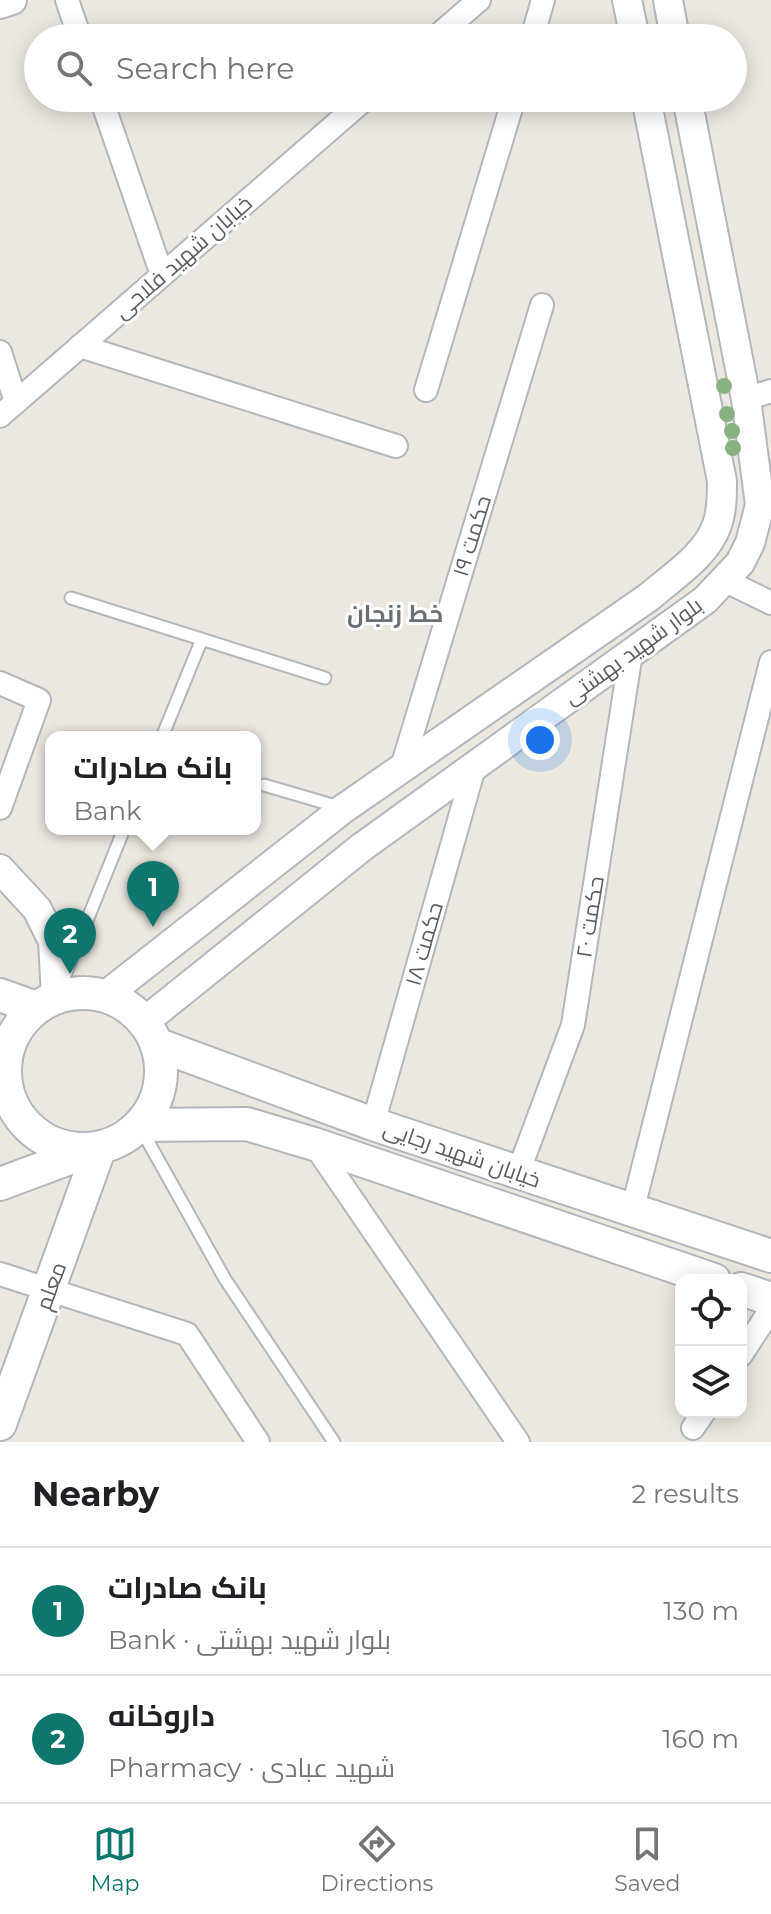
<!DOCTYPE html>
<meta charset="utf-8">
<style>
:root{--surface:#fff;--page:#f6f6f6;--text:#202124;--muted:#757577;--line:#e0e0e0;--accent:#0f766e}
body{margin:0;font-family:Montserrat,Cairo,sans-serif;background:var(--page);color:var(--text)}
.controls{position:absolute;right:24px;bottom:24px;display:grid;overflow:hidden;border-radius:16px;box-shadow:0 4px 20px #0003}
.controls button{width:72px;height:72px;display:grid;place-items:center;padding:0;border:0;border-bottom:2px solid var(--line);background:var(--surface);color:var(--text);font:40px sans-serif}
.you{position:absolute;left:540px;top:740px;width:28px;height:28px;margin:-20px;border:6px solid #fff;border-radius:50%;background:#1a73e8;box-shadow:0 0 0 12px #1a73e833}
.badge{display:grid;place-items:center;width:52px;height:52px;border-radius:50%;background:var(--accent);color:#fff;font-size:26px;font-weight:700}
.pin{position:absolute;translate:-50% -66px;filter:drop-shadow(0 2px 4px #0008)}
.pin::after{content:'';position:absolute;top:42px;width:28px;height:24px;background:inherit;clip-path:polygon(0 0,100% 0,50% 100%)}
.popup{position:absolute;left:45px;top:731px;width:216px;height:104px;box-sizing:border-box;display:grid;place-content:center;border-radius:16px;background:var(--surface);filter:drop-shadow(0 2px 6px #0005);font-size:26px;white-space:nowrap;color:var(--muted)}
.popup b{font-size:30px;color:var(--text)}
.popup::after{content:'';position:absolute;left:50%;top:100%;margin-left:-16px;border:16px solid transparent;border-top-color:var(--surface)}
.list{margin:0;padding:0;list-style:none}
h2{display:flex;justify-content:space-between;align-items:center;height:104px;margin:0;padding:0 32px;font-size:34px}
h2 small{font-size:26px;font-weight:400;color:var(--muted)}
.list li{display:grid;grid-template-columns:52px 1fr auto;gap:24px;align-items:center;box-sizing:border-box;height:128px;padding:0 32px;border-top:2px solid var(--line)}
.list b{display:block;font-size:30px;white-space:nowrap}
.list p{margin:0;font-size:26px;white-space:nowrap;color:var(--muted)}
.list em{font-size:26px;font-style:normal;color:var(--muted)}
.icon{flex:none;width:44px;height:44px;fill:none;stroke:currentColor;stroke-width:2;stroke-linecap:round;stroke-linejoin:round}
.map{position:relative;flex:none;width:771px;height:1442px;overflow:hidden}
.search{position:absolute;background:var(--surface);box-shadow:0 4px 20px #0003;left:24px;right:24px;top:24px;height:88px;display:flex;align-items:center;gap:20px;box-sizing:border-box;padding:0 28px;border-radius:44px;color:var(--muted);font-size:30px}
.sheet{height:360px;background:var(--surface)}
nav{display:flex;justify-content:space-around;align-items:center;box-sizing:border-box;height:112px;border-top:2px solid var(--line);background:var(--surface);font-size:22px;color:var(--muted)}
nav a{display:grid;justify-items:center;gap:4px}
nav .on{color:var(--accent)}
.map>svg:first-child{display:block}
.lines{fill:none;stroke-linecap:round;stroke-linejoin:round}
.service-casing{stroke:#b3b7bb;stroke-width:15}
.minor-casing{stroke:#b3b7bb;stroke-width:26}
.tertiary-casing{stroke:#b3b7bb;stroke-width:32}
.secondary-casing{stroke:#b2b6bb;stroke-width:36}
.service{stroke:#fff;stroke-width:11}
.minor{stroke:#fff;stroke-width:22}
.tertiary{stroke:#fff;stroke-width:28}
.secondary{stroke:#fff;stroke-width:32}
.tree{fill:#8ab182}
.labels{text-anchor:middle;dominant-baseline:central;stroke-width:6;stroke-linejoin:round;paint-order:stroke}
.street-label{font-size:22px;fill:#595d61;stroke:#fff}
.neighbourhood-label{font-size:24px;font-weight:bold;fill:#6a6f73;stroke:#fff}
</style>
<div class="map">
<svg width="771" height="1442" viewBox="0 0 771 1442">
<rect width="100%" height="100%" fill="#ece8e0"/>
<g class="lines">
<g class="service-casing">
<path id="service" d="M 71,598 L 325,678
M 162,737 L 202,639
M 264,785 L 339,807
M 63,980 L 124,829
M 141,1129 L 225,1279 L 334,1442"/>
</g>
<g class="minor-casing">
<path id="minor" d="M 67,0 L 80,38
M 435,38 L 479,0
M 532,38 L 543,0
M 101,98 L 162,275
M 80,346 L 396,446
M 0,352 L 16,402
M 426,390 L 514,98
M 746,399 L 771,391
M 0,416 L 366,98
M 726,581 L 771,603
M 0,683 L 39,700 L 0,808
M 402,767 L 542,305
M 373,1124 L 475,764
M 314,1144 L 518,1442
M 518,1173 L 573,1025 L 631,653
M 632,1212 L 771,662
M 0,1274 L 187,1334 L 258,1442
M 741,1355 L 771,1309
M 693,1428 L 704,1412"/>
</g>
<g class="tertiary-casing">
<path id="tertiary" d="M 627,0 L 635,38
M 668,0 L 675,38
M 0,4 L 12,0
M 0,869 L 37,909 L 53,941 L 56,997
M 105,996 L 343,809 L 649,597 C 673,576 706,556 717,525 C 722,511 722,495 722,481 L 646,98
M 144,1022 L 362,847 L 705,600 L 740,563 L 750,543 L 760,505 L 746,399 L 687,98"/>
</g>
<g class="secondary-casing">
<path id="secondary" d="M5 1071a78 78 0 1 1 156 0a78 78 0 1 1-156 0Z
M 0,995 L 36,1008
M 156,1044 L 373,1124 L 771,1256
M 139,1125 L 247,1124 L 314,1144 L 714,1280
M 0,1184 L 91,1150
M 741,1289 L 771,1299
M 0,1424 L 100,1147"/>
</g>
<use href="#service" class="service"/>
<use href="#minor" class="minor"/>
<use href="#tertiary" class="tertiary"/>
<use href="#secondary" class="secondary"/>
</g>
<g class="tree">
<circle cx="724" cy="386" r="8"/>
<circle cx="727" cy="414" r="8"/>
<circle cx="732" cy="431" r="8"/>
<circle cx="733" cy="448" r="8"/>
</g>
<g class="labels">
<g class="street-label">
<text transform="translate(183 257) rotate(-41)">خیابان شهید فلاحی</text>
<text transform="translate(472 536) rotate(-73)">حکمت ۱۹</text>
<text transform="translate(633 651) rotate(-36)">بلوار شهید بهشتی</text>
<text transform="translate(590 917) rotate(-81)">حکمت ۲۰</text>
<text transform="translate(424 944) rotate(-74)">حکمت ۱۸</text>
<text transform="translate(462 1154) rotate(19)">خیابان شهید رجایی</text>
<text transform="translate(51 1286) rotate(-70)">معلم</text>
</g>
<g class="neighbourhood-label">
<text x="395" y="613">خط زنجان</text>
</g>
</g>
</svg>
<div class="controls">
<button><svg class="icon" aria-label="locate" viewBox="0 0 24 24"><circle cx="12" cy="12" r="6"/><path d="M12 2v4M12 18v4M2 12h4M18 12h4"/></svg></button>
<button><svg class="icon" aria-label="layers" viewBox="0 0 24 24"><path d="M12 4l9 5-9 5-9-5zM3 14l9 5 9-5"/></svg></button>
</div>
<div class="you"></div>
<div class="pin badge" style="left:153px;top:927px">1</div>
<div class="popup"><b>بانک صادرات</b>Bank</div>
<div class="pin badge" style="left:70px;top:974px">2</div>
<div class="search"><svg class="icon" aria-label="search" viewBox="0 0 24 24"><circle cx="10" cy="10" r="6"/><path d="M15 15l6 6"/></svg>Search here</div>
</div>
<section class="sheet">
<h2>Nearby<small>2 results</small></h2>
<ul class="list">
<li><span class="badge">1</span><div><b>بانک صادرات</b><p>Bank · بلوار شهید بهشتی</p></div><em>130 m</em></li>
<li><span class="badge">2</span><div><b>داروخانه</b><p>Pharmacy · شهید عبادی</p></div><em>160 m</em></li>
</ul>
</section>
<nav>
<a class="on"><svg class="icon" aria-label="map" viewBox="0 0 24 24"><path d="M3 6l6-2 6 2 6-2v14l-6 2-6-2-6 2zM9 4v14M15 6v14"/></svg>Map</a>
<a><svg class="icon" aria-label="directions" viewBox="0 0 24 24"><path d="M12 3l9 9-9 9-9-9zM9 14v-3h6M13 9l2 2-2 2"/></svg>Directions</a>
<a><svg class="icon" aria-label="saved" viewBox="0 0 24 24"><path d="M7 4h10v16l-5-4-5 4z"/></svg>Saved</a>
</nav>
